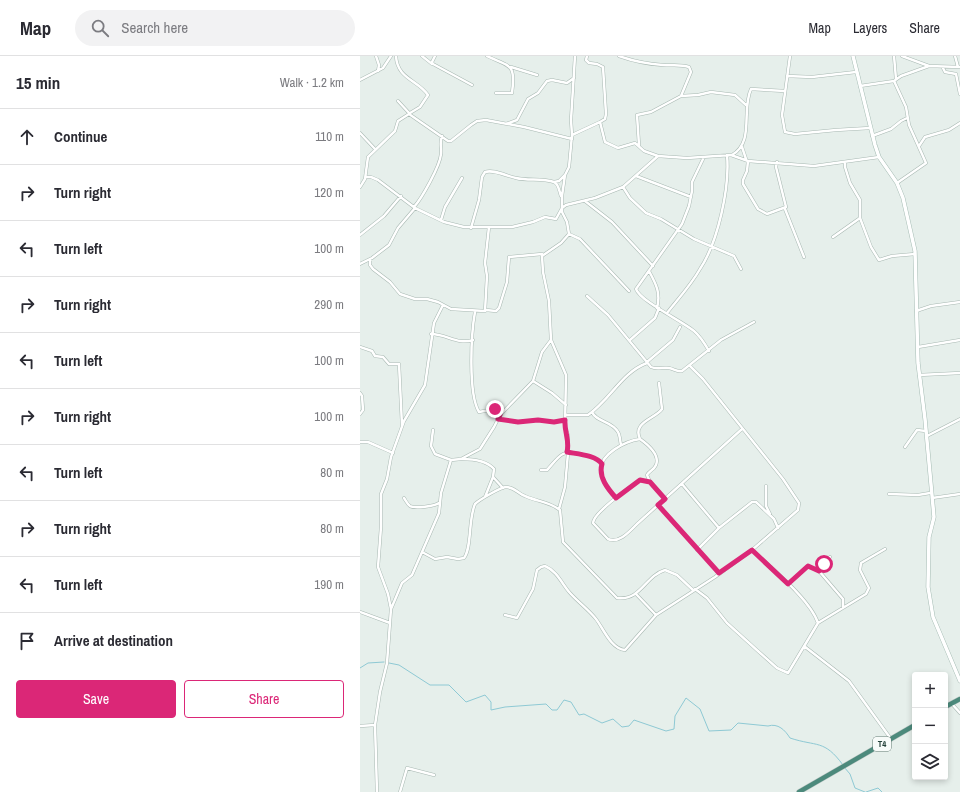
<!DOCTYPE html>
<meta charset="utf-8">
<style>
:root{--surface:#fff;--page:#f2f2f3;--text:#2b2b33;--muted:#7c7c81;--line:#e1e1e2;--accent:#db2777}
body{margin:0;font-family:"Archivo Narrow",sans-serif;background:var(--page);color:var(--text)}
.controls{position:absolute;right:12px;bottom:12px;display:grid;overflow:hidden;border-radius:4px;box-shadow:0 2px 6px #0003}
.controls button{width:36px;height:36px;display:grid;place-items:center;padding:0;border:0;border-bottom:1px solid var(--line);background:var(--surface);color:var(--text);font:20px sans-serif}
.stop{position:absolute;width:12px;height:12px;margin:-9px;border:3px solid #db2777;border-radius:50%;background:#fff}
.stop.end{background:#db2777;border-color:#fff;box-shadow:0 1px 4px #0008}
.list{margin:0;padding:0;list-style:none}
h2{display:flex;justify-content:space-between;align-items:center;height:52px;margin:0;padding:0 16px;font-size:17px}
h2 small{font-size:13px;font-weight:400;color:var(--muted)}
.list li{display:grid;grid-template-columns:26px 1fr auto;gap:12px;align-items:center;box-sizing:border-box;height:56px;padding:0 16px;border-top:1px solid var(--line)}
.list b{display:block;font-size:15px;white-space:nowrap}
.list em{font-size:13px;font-style:normal;color:var(--muted)}
.actions{display:flex;gap:8px;padding:12px 16px}
.actions a{flex:1;padding:9px 0;border:1px solid var(--accent);border-radius:4px;text-align:center;font-size:14px;color:var(--accent)}
.actions .main{background:var(--accent);color:#fff}
.icon{flex:none;width:22px;height:22px;fill:none;stroke:currentColor;stroke-width:2;stroke-linecap:round;stroke-linejoin:round}
.map{position:relative;flex:none;width:600px;height:736px;overflow:hidden}
header{display:flex;align-items:center;gap:24px;box-sizing:border-box;height:56px;padding:0 20px;background:var(--surface);border-bottom:1px solid var(--line)}
header strong{font-size:19px}
nav{display:flex;gap:22px;margin-inline-start:auto;font-size:14px}
.search{width:280px;height:36px;background:var(--page);display:flex;align-items:center;gap:10px;box-sizing:border-box;padding:0 14px;border-radius:22px;color:var(--muted);font-size:15px}
main{display:flex}
aside{flex:1;background:var(--surface)}
.map>svg:first-child{display:block}
.lines{fill:none;stroke-linecap:round;stroke-linejoin:round}
.stream{stroke:#8ec9d4;stroke-width:1}
.minor-casing{stroke:#a8b8b2;stroke-width:3.5}
.secondary-casing{stroke:#a4bbb3;stroke-width:4.5}
.trunk-casing{stroke:#c2cac8;stroke-width:5.5}
.minor{stroke:#fff;stroke-width:2.5}
.secondary{stroke:#fff;stroke-width:3.5}
.trunk{stroke:#4c8a7c;stroke-width:4.5}
.route{stroke:#db2777;stroke-width:5}
.labels{text-anchor:middle;dominant-baseline:central;stroke-width:3;stroke-linejoin:round;paint-order:stroke}
.shield{fill:#f7fbf9;stroke:#637a73;stroke-width:1}
.shield-label{font-size:9px;font-weight:bold;fill:#24423a}
</style>
<header>
<strong>Map</strong>
<div class="search"><svg class="icon" aria-label="search" viewBox="0 0 24 24"><circle cx="10" cy="10" r="6"/><path d="M15 15l6 6"/></svg>Search here</div>
<nav><a>Map</a><a>Layers</a><a>Share</a></nav>
</header>
<main>
<aside>
<h2>15 min<small>Walk · 1.2 km</small></h2>
<ul class="list">
<li><svg class="icon" aria-label="ahead" viewBox="0 0 24 24"><path d="M12 20V5M6 11l6-6 6 6"/></svg><div><b>Continue</b></div><em>110 m</em></li>
<li><svg class="icon" aria-label="right" viewBox="0 0 24 24"><path d="M7 20v-9h11M14 6l5 5-5 5"/></svg><div><b>Turn right</b></div><em>120 m</em></li>
<li><svg class="icon" aria-label="left" viewBox="0 0 24 24"><path d="M17 20v-9H6M10 6l-5 5 5 5"/></svg><div><b>Turn left</b></div><em>100 m</em></li>
<li><svg class="icon" aria-label="right" viewBox="0 0 24 24"><path d="M7 20v-9h11M14 6l5 5-5 5"/></svg><div><b>Turn right</b></div><em>290 m</em></li>
<li><svg class="icon" aria-label="left" viewBox="0 0 24 24"><path d="M17 20v-9H6M10 6l-5 5 5 5"/></svg><div><b>Turn left</b></div><em>100 m</em></li>
<li><svg class="icon" aria-label="right" viewBox="0 0 24 24"><path d="M7 20v-9h11M14 6l5 5-5 5"/></svg><div><b>Turn right</b></div><em>100 m</em></li>
<li><svg class="icon" aria-label="left" viewBox="0 0 24 24"><path d="M17 20v-9H6M10 6l-5 5 5 5"/></svg><div><b>Turn left</b></div><em>80 m</em></li>
<li><svg class="icon" aria-label="right" viewBox="0 0 24 24"><path d="M7 20v-9h11M14 6l5 5-5 5"/></svg><div><b>Turn right</b></div><em>80 m</em></li>
<li><svg class="icon" aria-label="left" viewBox="0 0 24 24"><path d="M17 20v-9H6M10 6l-5 5 5 5"/></svg><div><b>Turn left</b></div><em>190 m</em></li>
<li><svg class="icon" aria-label="arrive" viewBox="0 0 24 24"><path d="M6 21V4h12l-3 4 3 4H6"/></svg><div><b>Arrive at destination</b></div></li>
</ul>
<div class="actions"><a class="main">Save</a><a>Share</a></div>
</aside>
<div class="map">
<svg width="600" height="736" viewBox="0 0 600 736">
<rect width="100%" height="100%" fill="#e6efeb"/>
<g class="lines">
<path class="stream" d="M 29,607 L 39,609 L 70,629 L 89,629 L 106,646 L 125,639 L 131,646 L 131,654 L 145,651 L 186,648 L 192,654 L 197,654 L 204,644 L 211,646 L 219,659 L 224,658 L 242,667 L 253,663 L 262,671 L 269,670 L 274,664 L 306,675 L 314,673 L 315,660 L 326,642 L 340,653 L 349,675 L 371,674 L 378,667 L 408,670 C 418,667 425,674 430,682 C 457,691 464,683 483,709
M 0,612 L 8,607 L 24,606
M 484,711 L 490,718 L 495,732 L 505,736
M 506,736 L 518,732 L 522,736"/>
<g class="minor-casing">
<path id="minor" d="M 16,0 L 19,9 L 18,15
M 36,0 C 37,23 58,24 68,39 L 60,51 L 50,57
M 62,0 L 72,8
M 75,0 L 72,6 L 73,8 L 112,29
M 127,0 C 150,11 156,7 152,37 L 136,37
M 227,0 L 226,4 L 229,7 L 237,8 L 243,11 L 246,58 L 245,63 L 240,66
M 259,0 C 273,5 289,8 303,9 C 312,10 320,8 329,11 L 331,16 L 321,40
M 430,0 L 422,59 L 425,76 L 435,78 L 476,74 L 510,72
M 534,0 L 536,23
M 542,0 L 569,10 L 600,11
M 595,0 L 598,11
M 151,11 L 177,19
M 583,12 L 585,16 L 596,18 L 600,38
M 427,20 L 452,21 L 496,16
M 0,24 L 23,12 L 31,0
M 534,25 L 546,51 L 549,69 L 566,107 L 537,127
M 500,30 L 534,25 L 541,20 L 569,10
M 38,45 L 50,58
M 146,68 L 157,64 L 168,43 L 178,37 L 187,25 L 192,24 L 207,27 L 214,22
M 0,77 L 15,93
M 212,79 L 240,66 L 245,86 L 258,92 L 275,87 L 284,95 L 298,100
M 512,80 L 531,73 L 541,65 L 547,62
M 279,89 L 277,59 L 291,56 L 321,40 L 338,39 L 351,36 L 375,39 L 386,49
M 559,90 L 565,81 L 589,74 L 600,67
M 382,91 L 386,103
M 372,99 C 395,86 381,54 391,33 L 425,35
M 344,101 L 332,126 L 332,135 L 329,150 L 322,168 L 276,233 C 280,245 322,265 334,275 C 340,280 345,288 349,295
M 388,105 L 387,115 L 383,124 L 383,128 L 398,153 L 407,158 L 426,151 L 416,111 L 417,106
M 276,120 L 331,141
M 6,121 L 11,121 L 18,124 L 55,152
M 194,126 L 199,125 L 205,119
M 0,131 L 5,123 L 8,101 L 35,75 L 38,65 L 49,58 L 88,85 L 91,85 L 111,69 L 117,65 L 126,64 L 164,71 L 212,83
M 263,131 L 270,142 L 286,157 L 301,163 L 334,183 L 374,200 L 381,213
M 225,145 L 252,166 L 293,210
M 54,151 C 62,142 80,110 81,98 C 82,91 79,89 82,80
M 425,153 L 444,201
M 500,162 L 511,191 L 519,204 L 532,200 L 555,198
M 81,164 L 85,151 L 102,122
M 111,172 L 119,144 L 122,121 L 125,116 C 134,113 146,120 156,122 C 168,125 182,122 194,126 C 199,128 199,135 201,140
M 209,178 L 220,183 L 269,235
M 0,179 L 24,160 L 41,140
M 473,181 L 500,162 L 500,144 L 490,127 L 485,111 L 485,106
M 10,203 L 10,209 L 13,213 L 30,226 L 40,238 L 55,243 L 67,243 L 78,246 L 91,253 L 125,255 L 127,220 L 125,207 L 129,171
M 0,208 L 12,202 L 29,189 L 38,172 L 55,152 L 84,166 L 104,171 L 152,171 L 173,166 L 185,161 L 196,163 L 202,152 L 206,149 L 235,142 L 263,131 L 298,100 L 327,102 L 371,99 L 388,105 L 454,110 L 519,101
M 289,215 C 296,228 301,237 297,252
M 227,240 L 248,259 L 291,311 C 297,314 302,311 309,312 C 314,313 317,316 322,315 L 361,284 L 394,266
M 126,254 L 136,255 L 139,252 L 147,226 L 149,201 L 182,198
M 556,255 L 571,250 L 600,246
M 115,256 C 111,278 108,338 119,356 L 135,353 L 140,359
M 307,257 C 318,243 331,229 340,213 C 358,186 370,131 367,99
M 71,278 C 87,278 97,289 113,284
M 270,284 L 295,262 L 299,252
M 0,291 L 12,295 L 15,300 L 23,301 L 29,308 L 39,308 L 42,369
M 558,291 L 600,284
M 287,306 L 313,284 L 320,271
M 559,319 L 600,317
M 173,325 L 192,337 L 206,349
M 0,337 L 2,340 L 3,354 L 0,358
M 232,356 C 236,366 252,365 258,376 C 260,379 260,385 261,389
M 206,359 L 228,359 C 250,344 262,316 287,307
M 138,363 L 158,366 L 178,364 L 194,366 L 205,364
M 73,374 L 71,390 L 75,398 L 91,404 L 101,403 L 120,393 L 134,371 L 140,359 L 173,325 L 182,296 L 191,284
M 567,380 L 600,363
M 280,383 C 272,366 295,363 302,353 L 299,327
M 0,386 L 8,386 L 33,397
M 545,391 L 557,374 L 566,375
M 207,397 L 208,379 L 205,371 L 206,319 L 191,284 L 189,245 L 183,216 L 182,200 L 201,187 L 209,178 L 207,166 L 202,156 L 202,140 L 205,119 L 209,111 L 212,79 L 211,64 L 215,0
M 102,403 C 112,403 127,405 134,413 L 133,421 L 143,432
M 181,414 L 187,414 C 192,409 197,401 203,398 C 211,394 238,401 242,408
M 322,428 L 359,472
M 406,430 L 406,450 L 410,458
M 529,438 L 558,439 L 570,437
M 125,441 L 133,421
M 44,442 C 46,445 47,448 50,450 C 55,453 75,450 79,447
M 256,442 C 249,435 242,425 241,415 C 239,398 266,385 280,383 C 287,388 300,399 296,409 C 294,414 289,415 287,419 L 290,426
M 572,442 L 600,438
M 305,443 L 290,426 L 280,424 C 271,430 233,457 233,467 L 248,483 C 259,488 270,475 277,468 L 382,373
M 298,449 L 359,517
M 199,453 L 205,431 L 208,397
M 337,494 L 359,472 L 392,446 L 396,446 L 414,463 L 418,472
M 392,494 C 411,512 450,543 458,567
M 62,496 L 75,503 L 87,501 L 98,503 L 104,502 C 112,492 108,464 115,448 C 119,444 141,431 146,431 C 155,431 158,438 165,440 C 178,446 188,445 200,454 L 203,486 L 257,542 C 281,545 285,520 305,514 L 317,519 L 333,534
M 470,501 L 459,515 L 483,543 L 483,552
M 428,528 L 448,510 L 459,515
M 335,533 L 347,542 L 367,567 L 399,596 L 417,612 L 428,617 L 458,567 L 506,538 L 509,532 L 500,514 L 501,507 L 525,493
M 276,538 L 296,559
M 31,553 L 28,538 L 18,511 L 21,471 L 21,438 L 27,423 L 31,401 L 44,365 L 65,329 L 74,267 L 83,249
M 0,556 L 30,567
M 145,559 L 157,562 L 173,533 L 177,514 L 181,511 L 185,510 C 197,515 202,528 210,537 C 218,546 229,554 236,563 C 243,572 251,593 265,594 L 296,559 L 355,521 L 392,494 L 438,454 L 439,447 L 423,423 L 343,323 L 330,310
M 444,590 L 489,625 L 531,683
M 592,648 L 600,657
M 0,670 L 15,669
M 17,736 L 15,669 L 20,636 L 27,607 L 31,553 L 42,527 L 52,519 L 79,457 L 81,437 L 91,404
M 40,736 L 47,712 L 74,719"/>
</g>
<g class="secondary-casing">
<path id="secondary" d="M 493,0 L 515,89 L 519,101 L 537,127 L 543,142 L 555,195 L 558,307 L 565,363 L 574,461 L 569,481 L 568,531 L 573,561 L 600,625"/>
</g>
<g class="trunk-casing">
<path id="trunk" d="M 585,651 L 600,643
M 439,736 L 555,669"/>
</g>
<use href="#minor" class="minor"/>
<use href="#secondary" class="secondary"/>
<use href="#trunk" class="trunk"/>
</g>
<g class="lines">
<path class="route" d="M 135,353 L 140,359 L 138,363 L 158,366 L 178,364 L 194,366 L 205,364 C 204,375 210,385 207,396 C 217,398 236,399 242,408 C 238,421 248,433 256,442 L 280,424 L 290,426 L 305,443 L 298,449 L 359,517 L 392,494 L 428,528 L 448,510 L 459,515 L 464,508"/>
</g>
<g class="labels">
<rect class="shield" x="513" y="681" width="18" height="14" rx="3"/>
<g class="shield-label">
<text x="522" y="688">T4</text>
</g>
</g>
</svg>
<div class="controls">
<button>+</button>
<button>−</button>
<button><svg class="icon" aria-label="layers" viewBox="0 0 24 24"><path d="M12 4l9 5-9 5-9-5zM3 14l9 5 9-5"/></svg></button>
</div>
<div class="stop" style="left:464px;top:508px"></div>
<div class="stop end" style="left:135px;top:353px"></div>
</div>
</main>
